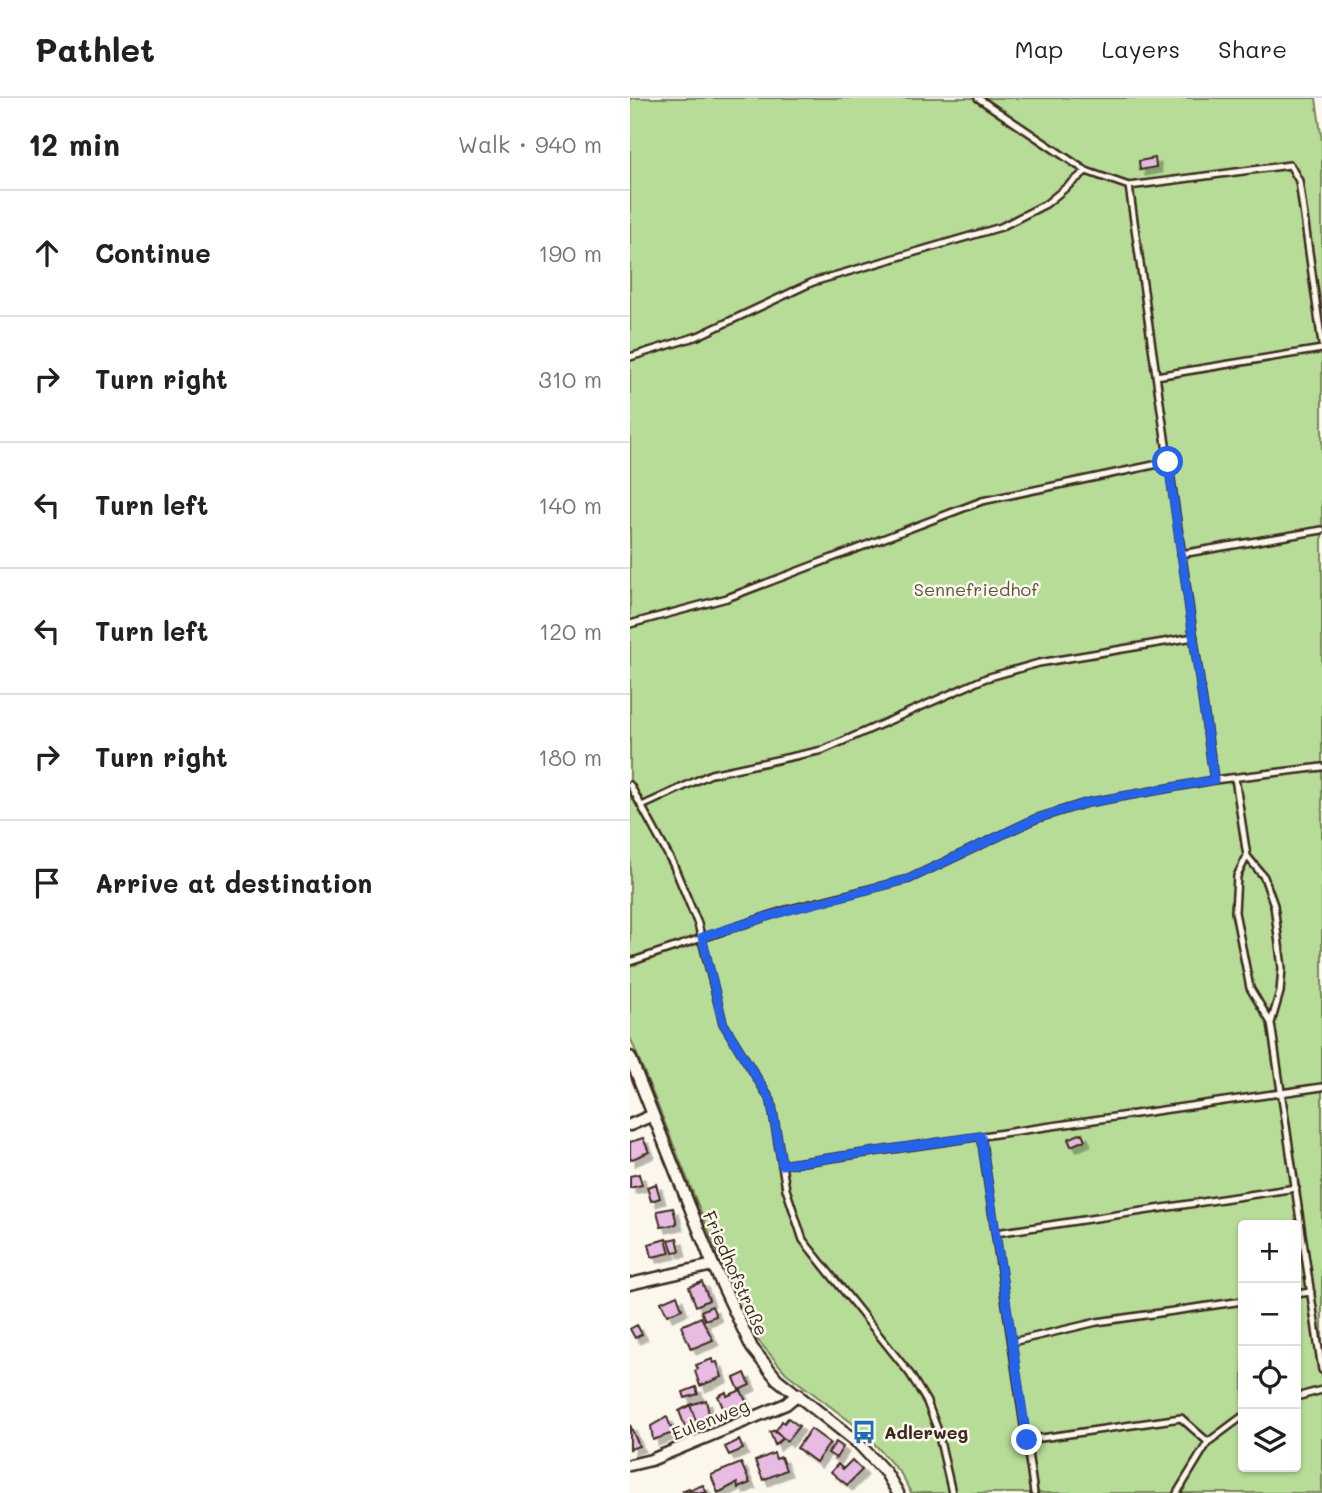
<!DOCTYPE html>
<meta charset="utf-8">
<style>
:root{--surface:#fff;--page:#f6f6f6;--text:#202124;--muted:#757577;--line:#e0e0e0}
body{margin:0;font-family:Mali,sans-serif;background:var(--page);color:var(--text)}
.controls{position:absolute;right:21px;bottom:21px;display:grid;overflow:hidden;border-radius:7px;box-shadow:0 2px 5px #0004}
.controls button{width:63px;height:63px;display:grid;place-items:center;padding:0;border:0;border-bottom:2px solid var(--line);background:var(--surface);color:var(--text);font:35px sans-serif}
.stop{position:absolute;width:21px;height:21px;margin:-16px;border:5px solid #2563eb;border-radius:50%;background:#fff}
.stop.end{background:#2563eb;border-color:#fff;box-shadow:0 2px 7px #0008}
.list{margin:0;padding:0;list-style:none}
h2{display:flex;justify-content:space-between;align-items:center;height:91px;margin:0;padding:0 28px;font-size:30px}
h2 small{font-size:23px;font-weight:400;color:var(--muted)}
.list li{display:grid;grid-template-columns:46px 1fr auto;gap:21px;align-items:center;box-sizing:border-box;height:126px;padding:0 28px;border-top:2px solid var(--line)}
.list b{display:block;font-size:26px;white-space:nowrap}
.list em{font-size:23px;font-style:normal;color:var(--muted)}
.icon{flex:none;width:38px;height:38px;fill:none;stroke:currentColor;stroke-width:2;stroke-linecap:round;stroke-linejoin:round}
.map{position:relative;flex:none;width:692px;height:1395px;overflow:hidden}
header{display:flex;align-items:center;gap:42px;box-sizing:border-box;height:98px;padding:0 35px;background:var(--surface);border-bottom:2px solid var(--line)}
header strong{font-size:33px}
nav{display:flex;gap:38px;margin-inline-start:auto;font-size:24px}
main{display:flex}
aside{flex:1;background:var(--surface)}
.map>svg:first-child{display:block}
.green{fill:#b6dc98;stroke:#78835b;stroke-width:2;fill-rule:evenodd}
.building{fill:#e8bce2;stroke:#3b2a1e;stroke-width:2;filter:url(#shadow)}
.lines{fill:none;stroke-linecap:round;stroke-linejoin:round}
.service-casing{stroke:#3b2a1e;stroke-width:10}
.minor-casing{stroke:#3b2a1e;stroke-width:15}
.service{stroke:#fbf7ec;stroke-width:5}
.minor{stroke:#fbf7ec;stroke-width:10}
.route{stroke:#2563eb;stroke-width:9}
.labels{text-anchor:middle;dominant-baseline:central;stroke-width:5;stroke-linejoin:round;paint-order:stroke}
.park-label{font-size:18px;fill:#5a563c;stroke:#fbf7ec}
.street-label{font-size:18px;fill:#3b2a1e;stroke:#fbf7ec}
.poi-label{font-size:18px;font-weight:bold;fill:#3b2a1e;stroke:#fbf7ec;text-anchor:start}
</style>
<header>
<strong>Pathlet</strong>
<nav><a>Map</a><a>Layers</a><a>Share</a></nav>
</header>
<main>
<aside>
<h2>12 min<small>Walk · 940 m</small></h2>
<ul class="list">
<li><svg class="icon" aria-label="ahead" viewBox="0 0 24 24"><path d="M12 20V5M6 11l6-6 6 6"/></svg><div><b>Continue</b></div><em>190 m</em></li>
<li><svg class="icon" aria-label="right" viewBox="0 0 24 24"><path d="M7 20v-9h11M14 6l5 5-5 5"/></svg><div><b>Turn right</b></div><em>310 m</em></li>
<li><svg class="icon" aria-label="left" viewBox="0 0 24 24"><path d="M17 20v-9H6M10 6l-5 5 5 5"/></svg><div><b>Turn left</b></div><em>140 m</em></li>
<li><svg class="icon" aria-label="left" viewBox="0 0 24 24"><path d="M17 20v-9H6M10 6l-5 5 5 5"/></svg><div><b>Turn left</b></div><em>120 m</em></li>
<li><svg class="icon" aria-label="right" viewBox="0 0 24 24"><path d="M7 20v-9h11M14 6l5 5-5 5"/></svg><div><b>Turn right</b></div><em>180 m</em></li>
<li><svg class="icon" aria-label="arrive" viewBox="0 0 24 24"><path d="M6 21V4h12l-3 4 3 4H6"/></svg><div><b>Arrive at destination</b></div></li>
</ul>
</aside>
<div class="map">
<svg width="692" height="1395" viewBox="0 0 692 1395">
<defs>
<filter id="shadow"><feDropShadow dx="5.5" dy="5.5" stdDeviation="0" flood-color="#0004"/></filter>
</defs>
<rect width="100%" height="100%" fill="#fbf7ec"/>
<filter id="ink" filterUnits="userSpaceOnUse"><feTurbulence type="fractalNoise" baseFrequency=".0143" numOctaves="2"/><feDisplacementMap in="SourceGraphic" scale="14" xChannelSelector="R" yChannelSelector="G"/><feConvolveMatrix kernelMatrix="1 2 1 2 8 2 1 2 1" color-interpolation-filters="sRGB"/></filter>
<g filter="url(#ink)">
<path class="green" d="M 0,0 L 686,0 L 692,43 L 692,1395 L 281,1395 L 271,1376 L 234,1334 L 156,1275 L 126,1240 L 110,1211 L 0,939 ZM 613,1127 L 666,1127 L 666,1369 L 613,1369 Z"/>
<path class="building" d="M 525,60 L 526,69 L 510,72 L 509,63 Z
M 452,1035 L 455,1042 L 441,1048 L 438,1041 Z
M 13,1040 L 19,1054 L 0,1062 L 0,1044 Z
M 9,1076 L 12,1087 L 0,1090 L 0,1078 Z
M 26,1086 L 30,1100 L 21,1103 L 17,1089 Z
M 43,1110 L 47,1126 L 31,1129 L 27,1113 Z
M 47,1140 L 50,1153 L 43,1154 L 39,1142 Z
M 36,1141 L 40,1155 L 22,1159 L 19,1146 Z
M 72,1184 L 79,1202 L 66,1208 L 59,1189 Z
M 47,1197 L 52,1211 L 37,1217 L 31,1204 Z
M 82,1208 L 86,1218 L 75,1222 L 71,1213 Z
M 71,1219 L 83,1242 L 61,1251 L 51,1228 Z
M 7,1227 L 12,1236 L 5,1240 L 0,1231 Z
M 82,1261 L 83,1265 L 87,1264 L 92,1279 L 70,1288 L 65,1273 L 68,1271 L 66,1267 Z
M 115,1275 L 120,1287 L 109,1292 L 104,1280 Z
M 66,1289 L 68,1296 L 55,1300 L 53,1294 Z
M 111,1292 L 118,1308 L 96,1317 L 88,1298 L 96,1294 L 97,1298 Z
M 76,1302 L 80,1321 L 68,1328 L 60,1307 Z
M 60,1307 L 68,1328 L 56,1331 L 49,1313 Z
M 37,1319 L 43,1335 L 23,1342 L 21,1328 Z
M 158,1320 L 169,1328 L 157,1343 L 145,1334 L 152,1323 L 154,1325 Z
M 0,1327 L 9,1348 L 0,1351 Z
M 181,1331 L 200,1345 L 186,1364 L 167,1350 Z
M 145,1332 L 153,1340 L 145,1347 L 140,1334 Z
M 109,1342 L 113,1351 L 99,1357 L 95,1349 Z
M 206,1344 L 213,1349 L 206,1360 L 198,1355 Z
M 144,1355 L 146,1361 L 151,1359 L 156,1372 L 133,1382 L 125,1363 Z
M 222,1362 L 232,1372 L 217,1387 L 201,1374 L 208,1366 L 213,1371 Z
M 111,1365 L 120,1385 L 108,1390 L 107,1385 L 88,1395 L 81,1377 Z
M 73,1387 L 77,1395 L 52,1393 L 59,1390 L 60,1392 Z"/>
<g class="lines">
<g class="service-casing">
<path id="service" d="M 348,0 L 456,73 L 499,88 L 660,67 L 669,83 L 692,246
M 499,88 L 584,682
M 0,259 L 68,238 L 183,184 L 371,129 L 416,106 L 456,73
M 526,278 L 692,251
M 551,456 L 692,432
M 0,526 L 97,500 L 352,403 L 538,364
M 605,680 L 617,758 L 607,778 L 605,814 L 620,890 L 641,925 L 692,1272
M 0,687 L 43,766 L 68,826 L 93,925 L 141,1003 L 156,1091 L 173,1142 L 280,1276 L 297,1304 L 307,1330 L 322,1395
M 12,708 L 81,676 L 193,652 L 356,580 L 409,565 L 564,539
M 617,758 L 634,779 L 644,807 L 652,870 L 650,894 L 641,925
M 0,864 L 156,812 L 279,781 L 405,721 L 456,705 L 584,682 L 692,669
M 351,1038 L 404,1395
M 152,1067 L 692,989
M 366,1135 L 666,1090
M 666,1196 L 681,1194
M 382,1244 L 467,1224 L 613,1203
M 666,1299 L 692,1292
M 397,1342 L 551,1320 L 578,1344
M 547,1395 L 578,1344 L 613,1318"/>
</g>
<g class="minor-casing">
<path id="minor" d="M 0,959 L 83,1167 L 122,1250 L 147,1281 L 228,1345 L 256,1375 L 268,1395
M 0,1027 L 23,1017
M 0,1186 L 83,1167
M 0,1367 L 21,1362 L 156,1306 L 168,1296"/>
</g>
<use href="#service" class="service"/>
<use href="#minor" class="minor"/>
</g>
</g>
<g class="lines" filter="url(#ink)">
<path class="route" d="M 397,1342 L 351,1038 L 152,1067 L 141,1003 L 93,925 L 72,839 L 156,813 L 279,781 L 405,721 L 456,705 L 584,682 L 538,364"/>
</g>
<defs>
<g id="bus-bare" transform="scale(1.89)"><path d="M-5-6H5V4H4V6H2V4H-2V6H-4V4H-5ZM-3.5-4V0h7V-4ZM-3.5 1.2v1.5H-2V1.2ZM2 1.2v1.5H3.5V1.2Z" fill="#1f6fb2" stroke="#fbf7ec" stroke-width="2.5" paint-order="stroke"/></g>
</defs>
<g fill-rule="evenodd">
<use href="#bus-bare" x="234" y="1334"/>
</g>
<g class="labels">
<g class="park-label">
<text x="346" y="491">Sennefriedhof</text>
</g>
<g class="street-label">
<text transform="translate(106 1175) rotate(66)">Friedhofstraße</text>
<text transform="translate(80 1321) rotate(-22)">Eulenweg</text>
</g>
<g class="poi-label">
<text x="254" y="1334">Adlerweg</text>
</g>
</g>
</svg>
<div class="controls">
<button>+</button>
<button>−</button>
<button><svg class="icon" aria-label="locate" viewBox="0 0 24 24"><circle cx="12" cy="12" r="6"/><path d="M12 2v4M12 18v4M2 12h4M18 12h4"/></svg></button>
<button><svg class="icon" aria-label="layers" viewBox="0 0 24 24"><path d="M12 4l9 5-9 5-9-5zM3 14l9 5 9-5"/></svg></button>
</div>
<div class="stop" style="left:538px;top:364px"></div>
<div class="stop end" style="left:397px;top:1342px"></div>
</div>
</main>
